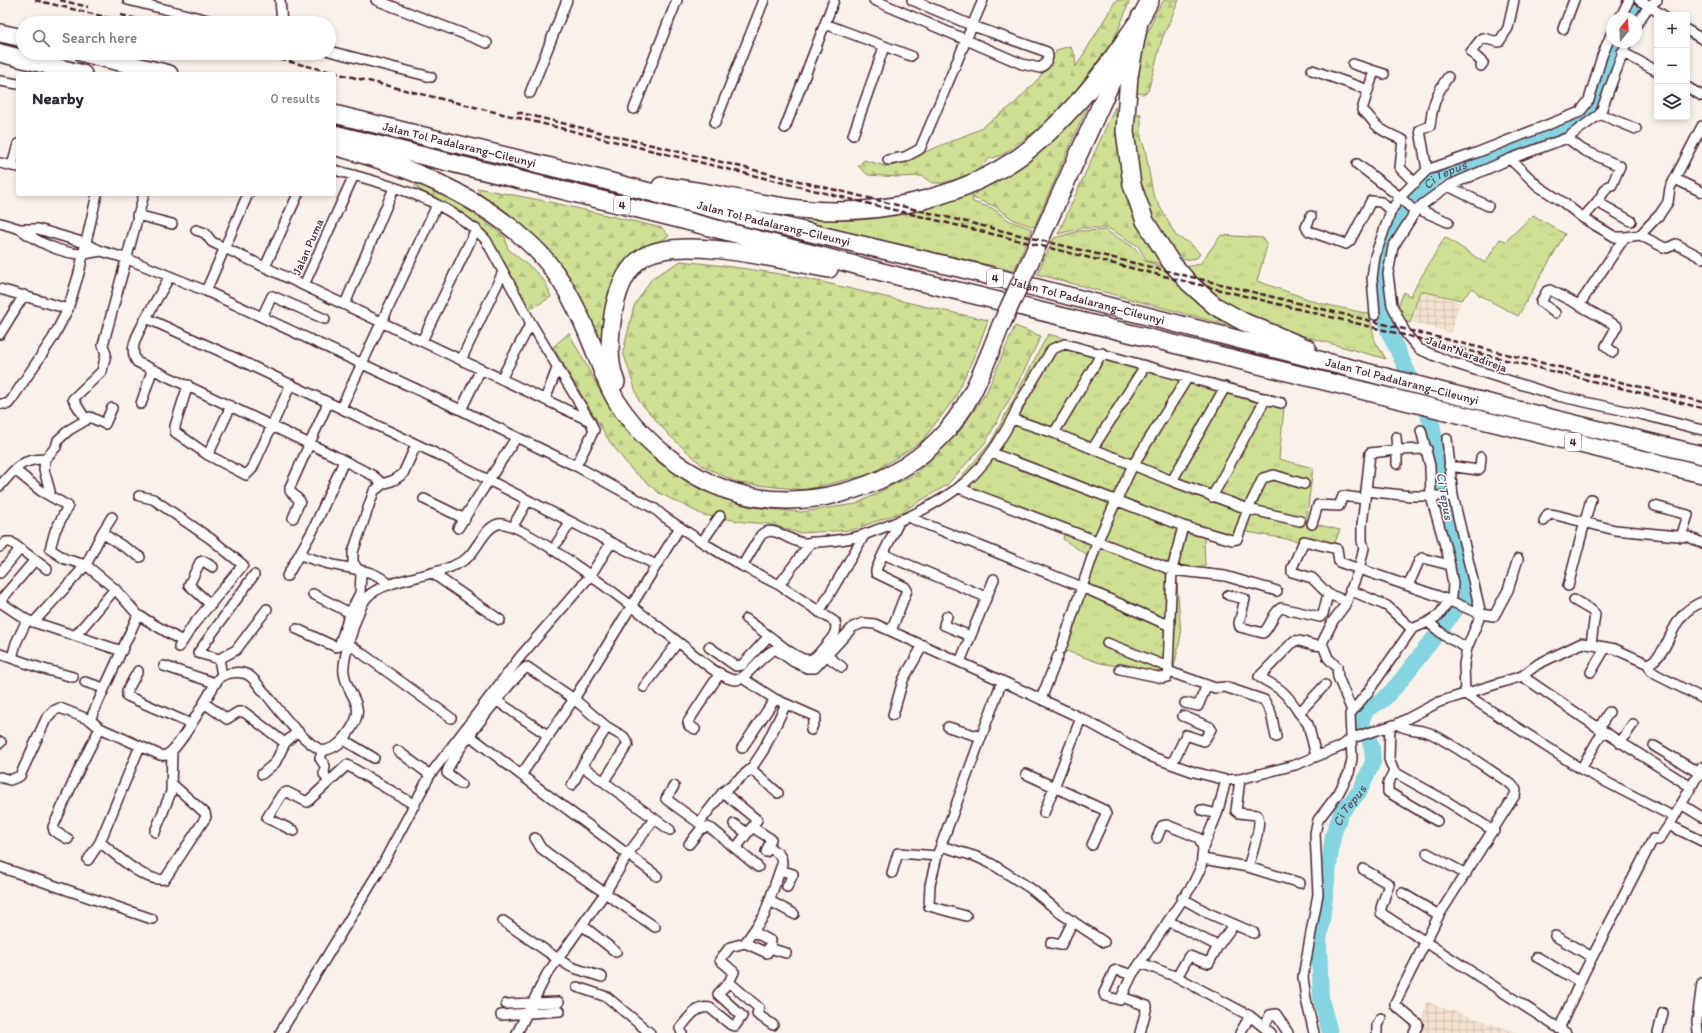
<!DOCTYPE html>
<meta charset="utf-8">
<style>
:root{--surface:#fff;--page:#f2f2f3;--text:#2b2b33;--muted:#7c7c81;--line:#e1e1e2}
body{margin:0;font-family:Itim,sans-serif;background:var(--page);color:var(--text)}
.controls{position:absolute;right:12px;top:12px;display:grid;overflow:hidden;border-radius:4px;box-shadow:0 2px 6px #0003}
.controls button{width:36px;height:36px;display:grid;place-items:center;padding:0;border:0;border-bottom:1px solid var(--line);background:var(--surface);color:var(--text);font:20px sans-serif}
.compass{position:absolute;left:1606px;top:12px;width:36px;height:36px;border-radius:50%;background:var(--surface);box-shadow:0 2px 6px #0003;rotate:18deg}
.list{margin:0;padding:0;list-style:none}
h2{display:flex;justify-content:space-between;align-items:center;height:52px;margin:0;padding:0 16px;font-size:17px}
h2 small{font-size:13px;font-weight:400;color:var(--muted)}
.icon{flex:none;width:22px;height:22px;fill:none;stroke:currentColor;stroke-width:2;stroke-linecap:round;stroke-linejoin:round}
.map{position:relative;flex:none;width:1702px;height:1033px;overflow:hidden}
.search{position:absolute;background:var(--surface);box-shadow:0 2px 6px #0003;left:16px;top:16px;width:320px;height:44px;display:flex;align-items:center;gap:10px;box-sizing:border-box;padding:0 14px;border-radius:22px;color:var(--muted);font-size:15px}
.panel{position:absolute;background:var(--surface);box-shadow:0 2px 6px #0003;left:16px;top:72px;width:320px;height:124px;border-radius:4px}
.map>svg:first-child{display:block}
.industrial{fill:url(#industrial-grid)}
.grass{fill:url(#grass-tufts);stroke:#8c8060}
.forest{fill:url(#forest-firs);stroke:#8c8060}
.lines{fill:none;stroke-linecap:round;stroke-linejoin:round}
.river{stroke:#85d4e1;stroke-width:16}
.street-casing{stroke:#4a1f2b;stroke-width:12}
.highway-casing{stroke:#4a1f2b;stroke-width:20}
.street{stroke:#fff;stroke-width:9}
.highway{stroke:#fff;stroke-width:17}
.rail{stroke:#4a1f2b;stroke-width:2.5;stroke-dasharray:6 3;stroke-linecap:butt}
.highway-bridge-casing{stroke:#4a1f2b;stroke-width:20;stroke-linecap:butt}
.highway-bridge{stroke:#fff;stroke-width:17}
.labels{text-anchor:middle;dominant-baseline:central;stroke-width:3;stroke-linejoin:round;paint-order:stroke}
.shield{fill:#fff;stroke:#80626b;stroke-width:1}
.shield-label{font-size:11px;font-weight:bold;fill:#4a1f2b}
.street-label{font-size:12px;fill:#4a1f2b;stroke:#fff}
.water-label{font-size:13px;font-style:italic;fill:#5c5562;stroke:#fff}
</style>
<div class="map">
<svg width="1702" height="1033" viewBox="0 0 1702 1033">
<defs>
<pattern id="industrial-grid" width="8" height="8" patternUnits="userSpaceOnUse"><rect width="8" height="8" fill="#f3e2d0"/><path d="M0 4h8M4 0v8" fill="none" stroke="#d2c1b3"/></pattern>
<pattern id="grass-tufts" width="24" height="20" patternUnits="userSpaceOnUse"><rect width="24" height="20" fill="#cee094"/><path d="M3 7l-1-3M5 7V3M7 7l1-3M15 17l-1-3M17 17v-4M19 17l1-3" fill="none" stroke="#b2c080"/></pattern>
<pattern id="forest-firs" width="22" height="20" patternUnits="userSpaceOnUse"><rect width="22" height="20" fill="#cee094"/><path d="M5 1l3.5 6h-7zM16 11l3.5 6h-7z" fill="#b2c080"/></pattern>
</defs>
<rect width="100%" height="100%" fill="#faf2ea"/>
<filter id="ink" filterUnits="userSpaceOnUse"><feTurbulence type="fractalNoise" baseFrequency=".025" numOctaves="2"/><feDisplacementMap in="SourceGraphic" scale="8" xChannelSelector="R" yChannelSelector="G"/><feConvolveMatrix kernelMatrix="1 2 1 2 8 2 1 2 1" color-interpolation-filters="sRGB"/></filter>
<g filter="url(#ink)">
<path class="industrial" d="M 1420,291 L 1460,302 L 1451,333 L 1412,322 Z
M 1427,1002 L 1519,1033 L 1416,1033 Z"/>
<path class="grass" d="M 977,186 L 972,196 L 973,202 L 992,208 L 1010,221 L 1032,229 L 1014,271 L 805,222 L 807,218 L 846,219 L 887,216 Z
M 1533,215 L 1565,234 L 1518,316 L 1479,295 L 1473,288 L 1461,300 L 1420,291 L 1410,323 L 1402,320 L 1402,310 L 1397,308 L 1404,292 L 1410,296 L 1445,237 L 1485,263 L 1500,239 L 1506,241 Z
M 1105,230 L 1135,248 L 1145,261 L 1167,268 L 1238,328 L 1037,274 L 1054,238 L 1079,231 Z
M 1221,235 L 1263,238 L 1267,246 L 1257,281 L 1319,303 L 1369,314 L 1375,341 L 1386,359 L 1268,326 L 1233,309 L 1185,267 L 1200,264 Z
M 1048,334 L 1285,398 L 1279,459 L 1313,468 L 1306,522 L 1340,530 L 1333,547 L 1241,531 L 1238,543 L 1204,538 L 1205,566 L 1176,568 L 1181,635 L 1173,672 L 1146,671 L 1100,663 L 1061,649 L 1087,555 L 1063,539 L 1065,528 L 955,484 L 991,442 Z"/>
<path class="forest" d="M 1116,0 L 1130,0 L 1116,36 L 1073,95 L 1043,126 L 1002,155 L 989,159 L 972,174 L 943,183 L 932,183 L 922,176 L 899,177 L 868,175 L 858,166 L 864,160 L 889,167 L 978,130 L 1013,105 L 1039,78 L 1057,50 L 1070,46 L 1075,55 L 1076,67 Z
M 1164,0 L 1179,0 L 1162,39 L 1148,91 L 1143,94 L 1136,93 L 1132,84 L 1141,49 L 1156,12 Z
M 1093,94 L 1034,227 L 1014,220 L 994,206 L 973,198 L 980,186 Z
M 1115,107 L 1123,160 L 1163,264 L 1147,261 L 1138,246 L 1108,228 L 1082,228 L 1058,234 Z
M 1135,113 L 1141,114 L 1141,138 L 1145,149 L 1153,194 L 1176,236 L 1190,243 L 1200,254 L 1197,258 L 1184,260 L 1170,248 L 1137,190 L 1129,128 Z
M 417,180 C 449,196 477,215 505,237 L 508,249 L 535,271 L 546,283 L 551,297 L 529,310 L 517,286 L 499,256 L 447,208 L 415,186 Z
M 477,188 L 550,202 L 662,228 L 669,236 L 626,261 L 608,293 L 603,344 L 593,325 L 484,202 Z
M 681,261 C 728,266 775,272 822,282 C 878,295 932,309 988,320 L 979,345 L 955,398 L 922,441 L 871,474 L 804,490 L 738,483 L 703,466 L 668,434 L 639,401 L 623,352 L 634,306 L 652,278 Z
M 1015,326 L 1041,336 L 1013,393 L 985,443 L 947,485 L 900,513 L 852,530 L 799,533 L 768,524 L 744,522 L 703,515 L 659,493 L 631,469 L 610,442 L 553,347 L 569,333 L 600,391 L 623,426 L 658,462 L 701,490 L 750,507 L 801,512 L 856,504 L 915,474 L 960,431 L 987,391 Z"/>
<g class="lines">
<g class="river">
<path d="M 1633,18 L 1648,0"/>
<path id="s1" d="M 1330,1033 L 1321,999 L 1319,943 L 1333,835 L 1341,813 L 1360,791 L 1373,762 L 1372,747 L 1361,721 L 1367,709 L 1383,700 L 1398,684 L 1464,599 L 1461,570 L 1432,424 L 1388,330 L 1380,270 L 1398,211 L 1437,175 L 1484,156 L 1557,129 L 1591,112 L 1617,42"/>
</g>
<g class="street-casing">
<path id="street" d="M 128,0 L 220,23
M 280,0 L 282,23
M 376,0 L 487,43
M 874,0 L 1022,64 L 1040,68 L 1045,64 L 1048,57 L 1047,52 L 973,26 L 912,0
M 1639,0 L 1663,15
M 1620,18 L 1629,0
M 825,24 L 911,56
M 1636,25 L 1649,6 L 1657,0
M 1563,29 L 1574,0
M 1687,30 L 1702,39
M 1627,42 L 1600,114 L 1567,138 L 1510,159 L 1448,186 L 1423,204 L 1415,212 L 1393,247 L 1388,274 L 1392,305 L 1406,334 L 1419,349 L 1450,362 L 1558,396 L 1644,415 L 1702,430
M 329,51 L 431,77
M 1622,52 L 1657,71
M 1353,64 L 1384,74
M 1481,66 L 1483,63 L 1471,52 L 1482,38 L 1499,42 L 1508,28 L 1514,0
M 1312,70 L 1368,90
M 1374,71 L 1362,110 C 1369,115 1370,118 1375,124 C 1382,132 1394,136 1403,140 L 1400,168 L 1415,183
M 0,81 L 18,84
M 1687,87 L 1702,96
M 530,93 L 567,0
M 634,109 L 677,0
M 1600,114 L 1636,129
M 715,123 L 764,0
M 785,128 L 834,0
M 853,135 L 884,47
M 1567,138 L 1583,150 L 1620,166 L 1612,185 L 1608,186 L 1597,202
M 1510,159 L 1538,186 L 1564,203 L 1583,218 L 1597,202 L 1631,221
M 888,160 L 905,157 L 920,149 L 983,0
M 0,163 L 17,167
M 1357,164 L 1400,197 L 1415,212
M 12,166 L 18,144
M 334,170 C 385,183 449,200 486,240 L 531,323 L 590,421
M 1427,170 L 1420,130 L 1430,126 C 1432,106 1437,92 1448,77
M 1675,179 L 1702,192
M 1448,186 L 1488,206
M 1418,209 L 1448,222
M 137,215 L 172,224
M 1311,216 L 1306,227 L 1309,231 L 1346,244 L 1350,241 L 1371,201 L 1381,202 L 1391,211
M 1583,218 L 1615,237 L 1625,237
M 0,223 L 20,229 L 38,229 L 85,243 L 101,251 L 125,258 L 206,291 L 461,410 L 576,466 L 655,509 L 663,516 L 702,542 L 742,566 L 779,585 L 835,622 C 838,631 833,637 827,644 C 823,648 819,654 814,658 C 803,666 779,643 769,636 L 742,665 L 736,666 L 709,647
M 20,229 C 36,241 61,254 83,254 C 89,254 95,252 101,251
M 196,230 L 205,233 L 212,242 L 590,421 L 594,430 L 576,466
M 1640,235 L 1663,247 L 1667,248 L 1676,244 L 1702,258
M 265,267 L 298,194
M 304,285 L 354,175
M 0,289 L 68,309
M 206,291 L 248,194
M 345,304 L 394,188
M 1579,305 L 1617,326 L 1606,346 L 1613,352
M 1555,313 L 1541,302 L 1547,291 L 1550,290 L 1579,305 L 1625,237 L 1640,235 L 1660,214 L 1668,202 L 1670,188 L 1702,126
M 1375,315 L 1372,278 L 1375,256 L 1391,211 L 1400,197 L 1427,170 L 1476,153 L 1580,112 L 1589,100 L 1602,56 L 1612,32
M 262,317 L 272,296 L 325,319
M 146,318 L 170,276
M 0,334 L 24,295
M 422,341 L 476,229
M 461,360 L 503,272
M 1188,377 L 1133,465 L 1172,481 L 1225,387
M 501,379 L 531,323
M 188,385 L 175,426 L 175,432 L 208,455 L 246,475 L 252,469 L 291,384
M 545,400 L 558,366
M 0,404 L 8,404 L 12,399 L 53,338 L 68,309 L 79,273 L 97,194
M 141,404 L 152,371
M 341,408 L 437,205
M 461,410 L 481,369
M 1012,419 L 1019,404 L 1052,349 L 1065,344 L 1281,403
M 86,420 L 90,417 L 105,424 L 112,408
M 1054,433 L 1102,353
M 1447,439 L 1453,496 L 1481,614 L 1467,648 L 1464,664 L 1465,694 L 1581,769 L 1674,817 L 1669,825 L 1702,841
M 1093,448 L 1145,366
M 992,453 L 1183,526 L 1232,540 L 1237,539 L 1248,509 L 1263,478 L 1274,475 L 1304,484
M 208,455 L 231,406
M 1397,464 L 1397,450 L 1427,449
M 1449,466 L 1478,470 L 1480,468 L 1481,457
M 15,470 L 41,491 L 68,506 L 55,531 L 50,549 L 65,559 L 86,565 L 115,589 L 138,615
M 1172,481 L 1248,509 L 1300,521
M 383,484 L 372,475 L 335,456 L 137,362 C 127,348 140,331 146,318 L 233,357 L 443,457 L 656,565
M 0,486 C 15,469 20,459 45,459
M 959,488 L 1172,570 L 1225,576 L 1277,591
M 1366,491 L 1370,453 L 1397,450 L 1396,437
M 48,495 L 50,491 L 44,470 L 45,459 L 56,447 L 58,440 L 69,430 L 86,420 L 73,399 L 102,371 L 106,354 L 103,345 L 144,194
M 139,496 L 153,499 L 211,539 L 243,565 L 193,625 L 179,647
M 1212,497 L 1266,398
M 424,499 L 465,519
M 1655,506 L 1688,515 L 1681,537
M 908,517 L 1082,587 L 1170,626
M 293,518 L 300,501 L 290,491 L 290,487 L 328,403
M 900,520 L 883,554 L 986,597
M 516,521 L 528,500
M 1544,521 L 1548,514 L 1556,515 L 1615,530 L 1689,537 L 1702,543
M 1312,524 L 1318,505 L 1339,506 L 1343,496 L 1365,499
M 458,528 L 516,438
M 102,533 L 112,517
M 702,542 L 720,516
M 557,543 L 571,522
M 0,547 L 6,542 L 11,542 L 47,569
M 883,554 L 876,570 L 876,573 L 905,587 L 907,590 L 891,631
M 300,555 C 310,558 320,562 330,564 C 348,569 377,569 389,585
M 742,566 L 761,535 C 775,523 790,544 806,543 C 825,541 847,541 866,534 C 897,523 931,508 958,488 C 981,472 999,443 1012,419 L 1054,433 L 1133,465 L 1098,540 L 1061,649
M 0,573 L 20,549
M 432,573 L 500,620
M 287,576 L 313,530 L 344,461
M 779,585 L 811,542
M 1408,586 L 1419,561 L 1422,558 L 1450,565
M 1568,586 L 1591,499
M 1350,590 L 1387,606 L 1412,629
M 313,594 L 350,613
M 1328,594 L 1312,578 L 1292,572 L 1292,568 L 1304,541 L 1337,549 L 1339,562 L 1438,596 L 1481,614 L 1494,616 L 1508,590 L 1518,559
M 1228,595 L 1245,599 L 1239,623 L 1240,627 L 1263,633 C 1271,627 1272,613 1281,608 L 1320,617 L 1323,614 L 1328,594 L 1346,601
M 1574,600 L 1591,610 L 1595,614 L 1591,644
M 0,601 L 35,560
M 0,602 L 27,620 L 122,651
M 211,605 L 189,585 L 200,562 L 203,561 L 213,567
M 819,612 L 865,534
M 947,616 L 944,625 L 970,636
M 746,619 L 769,636
M 34,622 L 86,565 L 102,533 L 140,557
M 1428,622 L 1445,636 L 1467,648
M 297,629 L 336,647 L 339,646 L 350,613 L 360,593 L 361,574 L 353,562 L 353,552 L 374,491 L 383,484 L 394,480 L 403,474 L 416,445
M 76,635 L 115,589
M 1107,643 L 1168,667 L 1169,671 L 1173,673 L 1215,688 L 1225,687 L 1264,700 L 1271,713 L 1276,737
M 1322,643 L 1328,658 L 1337,667 L 1338,677 L 1352,711
M 349,644 L 451,718
M 0,654 L 40,668 L 73,677
M 827,656 L 842,667
M 12,658 L 16,643 L 27,620
M 219,659 L 236,650 L 267,609
M 960,662 L 994,579
M 1648,664 L 1651,671 L 1657,675 L 1702,698
M 164,666 L 215,683
M 1168,667 L 1172,570 L 1183,526
M 1120,669 L 1163,678 L 1167,677 L 1169,671
M 138,671 L 127,691 L 127,696 L 191,724
M 1591,672 L 1606,647
M 222,675 L 219,659 L 198,653 L 254,575
M 1522,676 L 1603,731 L 1581,769
M 742,678 L 775,699 L 816,717 L 811,730
M 85,682 L 104,688
M 1325,685 L 1299,713 C 1286,692 1280,688 1259,677 L 1294,641 C 1303,639 1312,648 1321,645 L 1333,621 L 1345,605 L 1359,569 L 1364,548 L 1362,541 L 1362,525 L 1366,491 L 1411,496 L 1453,496
M 644,687 L 678,642
M 1041,699 L 1058,656
M 497,701 L 549,736
M 204,703 L 227,719 L 238,712 L 244,712 L 285,743 L 298,731
M 1185,703 L 1198,706 L 1207,685
M 1299,713 L 1308,724 L 1316,756
M 893,715 L 903,680 L 923,645
M 90,720 L 138,615 L 182,641
M 1397,724 C 1408,732 1420,728 1432,734 C 1459,748 1485,767 1511,784 L 1516,790 L 1515,795 L 1439,915 L 1402,893
M 1390,726 L 1389,759 L 1394,772 L 1448,802 L 1494,831
M 948,727 L 981,737
M 1599,728 L 1609,712
M 695,729 L 689,726 L 688,722 L 720,673
M 1603,731 L 1691,787
M 469,735 L 521,775
M 344,740 L 374,758
M 0,743 L 1,742
M 1620,743 L 1633,724
M 140,746 L 100,842 C 115,854 145,883 165,879 L 206,817 L 205,813 L 171,783
M 1654,746 L 1699,773 L 1702,767
M 742,748 L 775,699
M 323,751 L 320,758 L 325,766 L 324,774 L 328,781
M 398,751 L 430,775
M 1172,764 L 1186,735 L 1204,741 L 1211,729 L 1210,727 L 1183,716
M 582,766 L 670,830
M 751,769 L 778,793
M 1394,772 L 1388,783 L 1388,792 L 1437,821
M 262,774 L 275,763 L 285,743
M 1026,774 L 1104,810 L 1106,814 L 1092,845
M 0,777 L 10,780 L 20,776 L 46,719 L 53,711 L 60,708 L 90,720 L 100,728 L 160,755 C 162,755 165,756 166,755 C 180,750 209,692 219,678 C 227,672 243,670 251,677 C 256,681 260,688 265,693 C 280,711 302,742 323,751 C 335,748 342,743 349,732 C 369,704 348,699 344,673 C 342,659 358,608 367,597 C 385,579 431,577 455,565 C 459,563 466,560 469,556 C 478,547 485,528 498,524 C 522,518 656,625 682,645 C 694,654 720,679 735,680 C 745,681 761,655 774,650 L 777,650 L 794,662 L 807,668 L 815,668 L 853,627 L 863,623 L 875,624 L 1002,681 L 1081,718 L 1152,757 L 1194,772 L 1226,780 L 1240,779 L 1295,765 L 1340,747 L 1352,738 L 1397,724 L 1439,702 L 1522,676 L 1538,664 L 1582,643 L 1615,649 L 1648,664 C 1667,655 1669,631 1682,616 C 1687,610 1695,605 1702,602
M 1240,779 L 1236,811 L 1239,813 L 1257,815 C 1263,822 1251,857 1248,867
M 604,781 L 628,744 L 624,737 L 607,727
M 461,784 L 447,773 C 446,762 516,673 527,667 L 574,699 L 607,727 L 582,766 L 572,785
M 674,786 L 666,799 L 699,823 L 723,792 L 751,769 L 763,751 L 786,704
M 723,792 L 757,820 L 752,827 L 771,839 L 766,852
M 1681,804 L 1702,817
M 1201,810 L 1217,814
M 1044,813 L 1081,718
M 1674,817 L 1699,773 L 1702,774
M 734,824 L 747,833
M 294,831 L 267,818 L 282,794 L 287,792 L 307,802 L 347,765 L 415,805
M 155,832 L 171,792 L 172,751
M 535,838 L 541,848 L 550,855 L 605,893 L 628,854 L 654,819
M 1157,838 L 1162,826 L 1167,825 L 1199,838 L 1203,848
M 68,839 L 54,831 L 53,827 L 81,765 L 100,728
M 689,844 L 701,829 L 707,827 L 712,829 L 758,867
M 941,846 L 977,857 L 992,864 L 1030,888 L 1063,915 L 1104,942
M 736,848 L 752,827
M 768,848 C 776,851 782,854 782,864 L 764,916 L 745,943 L 730,947 L 720,960 L 734,972 L 729,982 L 759,1008 L 757,1014 L 773,1025
M 1427,853 L 1466,874
M 1203,859 L 1248,867 L 1300,883
M 88,860 L 100,842
M 0,867 L 152,919
M 1363,869 L 1389,884 L 1381,908 L 1381,913 L 1566,1033
M 780,870 L 793,874 L 787,887
M 892,873 L 898,853 L 937,856
M 657,876 L 521,775 L 574,699 L 680,527
M 1182,898 L 1208,913 L 1254,933
M 770,901 L 794,914
M 966,916 L 929,906 L 930,885 L 937,856 L 1002,681
M 503,921 L 558,959 L 547,974 L 517,1033
M 1168,921 L 1218,946 L 1234,924
M 582,925 L 616,952
M 1555,936 L 1592,957
M 745,943 L 767,953 L 771,941 L 754,932
M 1051,943 L 1061,945 L 1073,921
M 769,948 L 786,953
M 1537,957 L 1580,982
M 1141,963 L 1177,977 L 1250,1016 L 1271,1033
M 1132,975 L 1117,970 L 1114,971 L 1104,993 L 1105,996 L 1120,1000 L 1132,975 L 1193,884 L 1201,867 L 1203,848 L 1217,814 L 1226,780
M 602,977 L 571,967 L 558,959 L 605,893 L 655,927
M 1177,977 L 1189,956 L 1209,963 L 1218,946
M 577,987 L 607,997 L 650,1033
M 1122,997 L 1147,1006 L 1140,1033
M 506,1004 L 559,1002
M 501,1015 L 560,1011
M 1264,1027 L 1270,1015 L 1276,1014 L 1288,1033
M 1559,1029 L 1584,973 L 1653,839 L 1659,840 L 1669,825
M 280,1033 L 379,871 L 430,775 L 520,657 L 590,576 L 611,543
M 682,1033 L 680,1028 C 688,1019 696,1005 710,1008 L 731,1025 L 735,1026 L 742,1016 L 718,994 L 729,982
M 1240,1033 L 1250,1016
M 1314,1033 L 1306,999 L 1303,977 L 1318,894 L 1315,833 L 1318,820 L 1338,794 L 1349,773 L 1352,759 L 1350,714 L 1368,692 L 1412,629 L 1428,622 L 1439,615 L 1452,596 L 1453,584 L 1448,556 L 1431,497 L 1430,466 L 1421,430
M 1377,1033 L 1377,1025 L 1381,1018
M 1414,1033 L 1418,1024 L 1395,1005 L 1395,1003 L 1439,915
M 1658,1033 L 1663,1013
M 1698,1033 L 1697,1021 L 1702,983"/>
</g>
<g class="highway-casing">
<g id="highway">
<path d="M 1140,17 L 1129,76 L 1125,131 L 1132,185 L 1145,221 L 1170,261 L 1189,283 L 1215,306 L 1244,322 L 1307,348"/>
<path d="M 1136,27 L 1150,0"/>
<path d="M 0,33 L 23,38"/>
<path d="M 0,53 L 83,74"/>
<path d="M 83,53 L 169,74"/>
<path id="s2" d="M 334,114 L 596,178 L 757,220 L 967,270 L 1448,393 L 1702,455"/>
<path d="M 334,134 L 675,218 L 909,279 L 1702,474"/>
<path d="M 334,146 C 404,165 474,192 528,242 C 560,270 579,311 594,349 C 602,370 610,393 623,411 C 648,445 687,476 727,490 C 797,514 886,492 938,440 C 970,409 985,365 1001,325"/>
<path d="M 661,186 C 711,191 760,206 810,210 C 878,215 952,200 1010,163 C 1033,149 1057,125 1075,105 C 1099,80 1117,51 1137,23"/>
<path d="M 1028,266 L 1123,56"/>
<path d="M 616,382 C 607,361 610,331 614,309 C 618,290 626,268 643,257 C 681,234 785,261 829,269"/>
</g>
</g>
<use href="#street" class="street"/>
<use href="#highway" class="highway"/>
<path class="rail" d="M 35,0 L 130,23
M 60,0 L 88,7
M 121,15 L 154,23
M 254,53 L 1702,408
M 517,112 L 1702,402"/>
<g class="highway-bridge-casing">
<path id="highway-bridge" d="M 1001,325 L 1028,266"/>
</g>
<use href="#highway-bridge" class="highway-bridge"/>
</g>
</g>
<g class="labels">
<g class="shield">
<rect x="614" y="196" width="16" height="18" rx="3"/>
<rect x="987" y="269" width="16" height="18" rx="3"/>
<rect x="1565" y="433" width="16" height="18" rx="3"/>
</g>
<g class="shield-label">
<text x="622" y="205">4</text>
<text x="995" y="278">4</text>
<text x="1573" y="442">4</text>
</g>
<g class="street-label">
<text stroke="none"><textPath href="#s2" startOffset="129">Jalan Tol Padalarang–Cileunyi</textPath></text>
<text stroke="none"><textPath href="#s2" startOffset="453">Jalan Tol Padalarang–Cileunyi</textPath></text>
<text transform="translate(308 247) rotate(-66)">Jalan Puma</text>
<text stroke="none"><textPath href="#s2" startOffset="777">Jalan Tol Padalarang–Cileunyi</textPath></text>
<text transform="translate(1467 354) rotate(20)">Jalan Naradireja</text>
<text stroke="none"><textPath href="#s2" startOffset="1101">Jalan Tol Padalarang–Cileunyi</textPath></text>
</g>
<g class="water-label">
<text stroke="none"><textPath href="#s1" startOffset="953">Ci Tepus</textPath></text>
<text transform="translate(1445 496) rotate(80)">Ci Tepus</text>
<text stroke="none"><textPath href="#s1" startOffset="234">Ci Tepus</textPath></text>
</g>
</g>
</svg>
<div class="controls">
<button>+</button>
<button>−</button>
<button><svg class="icon" aria-label="layers" viewBox="0 0 24 24"><path d="M12 4l9 5-9 5-9-5zM3 14l9 5 9-5"/></svg></button>
</div>
<svg class="compass" viewBox="-18 -18 36 36"><path d="M0-13l5 13h-10z" fill="#e53935"/><path d="M0 13l5-13h-10z" fill="#7c7c81"/></svg>
<div class="search"><svg class="icon" aria-label="search" viewBox="0 0 24 24"><circle cx="10" cy="10" r="6"/><path d="M15 15l6 6"/></svg>Search here</div>
<section class="panel">
<h2>Nearby<small>0 results</small></h2>
<ul class="list">
</ul>
</section>
</div>
